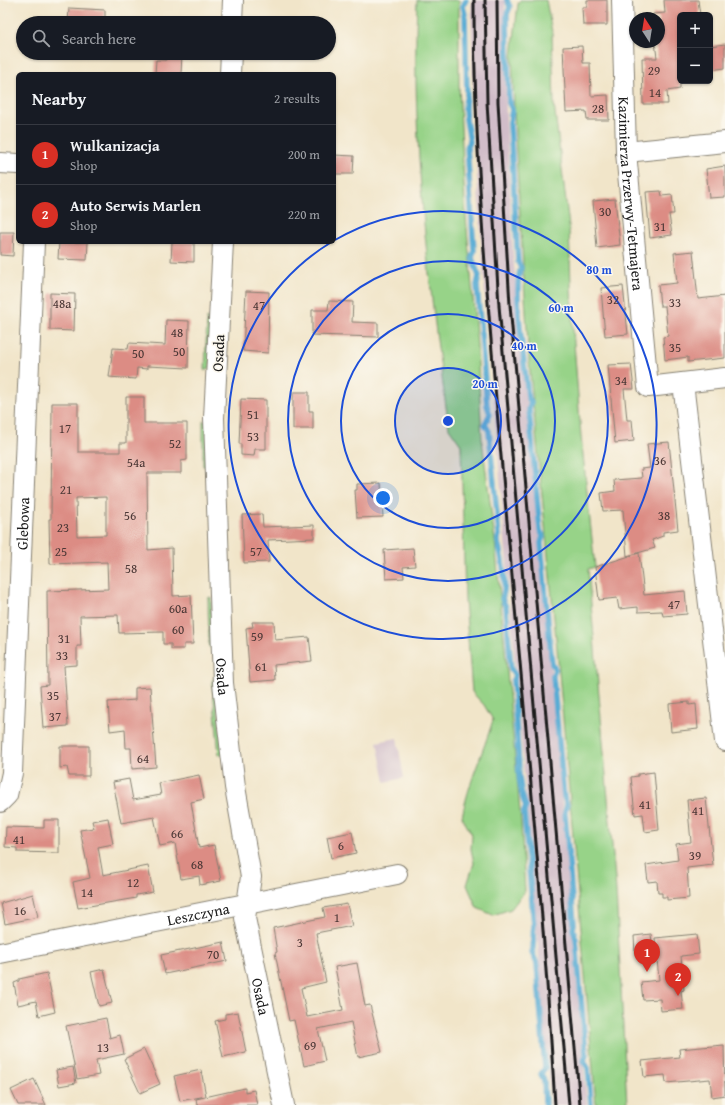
<!DOCTYPE html>
<meta charset="utf-8">
<style>
:root{--surface:#171b24;--page:#20242c;--text:#f1f3f6;--muted:#9ea1a6;--line:#363941;--accent:#d93025}
body{margin:0;font-family:"Gentium Book Plus",serif;background:var(--page);color:var(--text)}
.controls{position:absolute;right:12px;top:12px;display:grid;overflow:hidden;border-radius:6px;box-shadow:0 1px 3px #0004}
.controls button{width:36px;height:36px;display:grid;place-items:center;padding:0;border:0;border-bottom:1px solid var(--line);background:var(--surface);color:var(--text);font:20px sans-serif}
.compass{position:absolute;left:629px;top:12px;width:36px;height:36px;border-radius:50%;background:var(--surface);box-shadow:0 1px 3px #0004;rotate:348deg}
.you{position:absolute;left:383px;top:498px;width:14px;height:14px;margin:-10px;border:3px solid #fff;border-radius:50%;background:#1a73e8;box-shadow:0 0 0 6px #1a73e833}
.badge{display:grid;place-items:center;width:26px;height:26px;border-radius:50%;background:var(--accent);color:#fff;font-size:13px;font-weight:700}
.pin{position:absolute;translate:-50% -33px;filter:drop-shadow(0 1px 2px #0008)}
.pin::after{content:'';position:absolute;top:21px;width:14px;height:12px;background:inherit;clip-path:polygon(0 0,100% 0,50% 100%)}
.list{margin:0;padding:0;list-style:none}
h2{display:flex;justify-content:space-between;align-items:center;height:52px;margin:0;padding:0 16px;font-size:17px}
h2 small{font-size:13px;font-weight:400;color:var(--muted)}
.list li{display:grid;grid-template-columns:26px 1fr auto;gap:12px;align-items:center;box-sizing:border-box;height:60px;padding:0 16px;border-top:1px solid var(--line)}
.list b{display:block;font-size:15px;white-space:nowrap}
.list p{margin:0;font-size:13px;white-space:nowrap;color:var(--muted)}
.list em{font-size:13px;font-style:normal;color:var(--muted)}
.icon{flex:none;width:22px;height:22px;fill:none;stroke:currentColor;stroke-width:2;stroke-linecap:round;stroke-linejoin:round}
.map{position:relative;flex:none;width:725px;height:1105px;overflow:hidden}
.search{position:absolute;background:var(--surface);box-shadow:0 1px 3px #0004;left:16px;top:16px;width:320px;height:44px;display:flex;align-items:center;gap:10px;box-sizing:border-box;padding:0 14px;border-radius:22px;color:var(--muted);font-size:15px}
.panel{position:absolute;background:var(--surface);box-shadow:0 1px 3px #0004;left:16px;top:72px;width:320px;height:172px;border-radius:6px}
.map>svg:first-child{display:block}
.industrial{fill:#d1bdc9}
.green{fill:#97d388;stroke:#5a7852}
.lines{fill:none;stroke-linecap:round;stroke-linejoin:round}
.stream{stroke:#58acd4;stroke-width:5.5}
.building{fill:#dc8c84;fill-rule:evenodd}
.street-casing{stroke:#868072;stroke-width:22}
.street{stroke:#fff;stroke-width:20}
.rail{stroke:#1c1c1c;stroke-width:3}
.ring{fill:none;stroke:#1d4ed8;stroke-width:2}
.labels{text-anchor:middle;dominant-baseline:central;stroke-width:3;stroke-linejoin:round;paint-order:stroke}
.number-label{font-size:13px;fill:#4c3836}
.street-label{font-size:15px;fill:#1c1c1c;stroke:#fbf7ec}
.centre{fill:#1d4ed8;stroke:#fbf7ec;stroke-width:2}
.ring-label{font-size:12px;text-anchor:middle;font-weight:bold;fill:#1d4ed8;stroke:#fbf7ec;stroke-width:3;stroke-linejoin:round;paint-order:stroke}
</style>
<div class="map">
<svg width="725" height="1105" viewBox="0 0 725 1105">
<rect width="100%" height="100%" fill="#fbf7ec"/>
<filter id="ink" filterUnits="userSpaceOnUse"><feTurbulence type="fractalNoise" baseFrequency=".025" numOctaves="2"/><feDisplacementMap in="SourceGraphic" scale="8" xChannelSelector="R" yChannelSelector="G"/><feConvolveMatrix kernelMatrix="1 2 1 2 8 2 1 2 1" color-interpolation-filters="sRGB"/></filter>
<filter id="wash" filterUnits="userSpaceOnUse"><feTurbulence type="fractalNoise" baseFrequency=".012" numOctaves="4" result="noise"/><feDisplacementMap in="SourceGraphic" scale="16" xChannelSelector="R" yChannelSelector="G"/><feGaussianBlur stdDeviation="0.9" result="paint"/><feColorMatrix in="noise" values="0 0 0 0 0 0 0 0 0 0 0 0 0 0 0 0 0 1.4 0 .05"/><feComposite in="paint" operator="in"/></filter>
<g filter="url(#wash)">
<rect width="100%" height="100%" fill="#f1e5c9"/>
<path class="industrial" d="M 471,0 L 505,0 L 506,117 L 513,254 L 540,538 L 587,1105 L 551,1105 L 485,296 L 474,130 Z
M 397,738 L 404,778 L 385,782 L 377,742 Z"/>
<path class="green" d="M 417,0 L 459,0 L 459,86 L 465,205 L 477,345 L 482,440 L 495,541 L 521,822 L 525,891 L 511,909 L 493,915 L 477,908 L 467,885 L 474,863 L 471,849 L 472,835 L 462,817 C 468,784 483,753 493,720 L 484,705 L 472,692 L 465,600 L 461,445 L 449,428 C 429,287 411,144 417,0 Z
M 520,0 L 546,0 L 552,32 L 554,104 L 569,226 L 572,316 L 581,436 L 595,567 L 588,569 L 616,890 L 627,1105 L 596,1105 L 557,649 L 529,362 L 515,134 L 512,56 L 518,4 Z
M 207,318 L 212,322 L 210,368 L 205,371 Z
M 203,421 L 207,422 L 207,466 L 203,466 Z
M 211,597 L 213,647 L 209,647 L 208,598 Z
M 212,680 L 215,680 L 223,754 L 219,755 Z"/>
<g class="lines">
<path class="stream" d="M 466,0 L 463,6 L 465,14 L 467,95 C 462,110 468,127 470,142 L 467,147 L 474,251 L 472,258 L 479,276 L 477,285 L 487,405 L 490,414 L 485,424 L 489,431 L 499,535 C 496,542 499,544 500,551 C 503,564 507,586 502,599 L 506,607 L 511,669 L 515,675 L 513,680 L 519,767 C 518,774 522,800 526,806 L 524,812 L 534,926 C 532,935 535,945 532,952 L 537,964 L 545,1068 L 541,1074 L 544,1080 L 545,1105
M 507,0 L 510,7 L 507,14 L 509,103 L 512,109 L 510,123 L 518,262 L 521,268 C 512,285 526,373 528,397 L 531,402 L 529,409 L 540,530 L 543,536 L 541,543 L 552,664 L 555,669 L 553,676 L 564,797 L 567,805 L 565,812 L 574,924 L 573,929 L 576,939 L 586,1055 L 584,1061 L 588,1068 L 591,1105"/>
</g>
<g id="blocks">
<path class="building" d="M 587,0 L 607,0 L 607,25 L 583,25 L 582,7 L 587,7 Z
M 664,0 L 698,0 L 700,15 L 680,15 L 680,89 L 667,91 L 668,104 L 643,104 L 642,58 L 657,58 L 655,42 L 659,42 L 659,18 L 653,18 L 653,14 L 665,13 Z
M 69,8 L 105,10 L 105,23 L 68,23 Z
M 725,44 L 725,68 L 710,70 L 710,46 Z
M 582,46 L 583,63 L 590,63 L 591,96 L 608,95 L 609,120 L 587,120 L 586,111 L 566,112 L 563,47 Z
M 166,53 L 182,53 L 181,74 L 155,74 L 156,60 L 166,60 Z
M 334,155 L 354,156 L 353,174 L 334,174 Z
M 725,166 L 725,197 L 709,198 L 706,169 Z
M 661,191 L 662,196 L 672,195 L 674,214 L 669,214 L 672,235 L 650,238 L 646,192 Z
M 615,199 L 620,245 L 597,248 L 593,201 Z
M 0,232 L 14,232 L 13,256 L 0,255 Z
M 59,242 L 88,242 L 87,260 L 58,259 Z
M 172,242 L 194,242 L 194,262 L 171,261 Z
M 693,251 L 698,299 L 725,296 L 725,358 L 688,362 L 688,357 L 665,360 L 663,337 L 668,336 L 665,306 L 660,306 L 658,285 L 677,283 L 674,253 Z
M 623,286 L 628,334 L 605,336 L 601,288 Z
M 246,291 L 269,292 L 268,353 L 243,351 Z
M 50,293 L 75,294 L 74,331 L 50,330 Z
M 329,301 L 353,302 L 352,322 L 378,323 L 378,337 L 312,335 L 312,310 L 328,310 Z
M 166,320 L 189,321 L 188,368 L 147,366 L 147,369 L 137,368 L 136,379 L 109,377 L 113,348 L 128,349 L 129,343 L 165,345 Z
M 631,364 L 634,389 L 624,389 L 627,420 L 632,420 L 634,441 L 615,443 L 608,365 Z
M 293,392 L 309,392 L 309,411 L 313,411 L 313,429 L 293,429 Z
M 126,397 L 144,397 L 144,423 L 187,423 L 187,460 L 181,461 L 181,473 L 147,473 L 148,550 L 172,548 L 173,596 L 191,595 L 193,644 L 184,644 L 184,649 L 171,649 L 171,644 L 163,644 L 163,632 L 119,633 L 118,615 L 80,616 L 81,646 L 77,646 L 77,665 L 64,666 L 68,726 L 43,728 L 40,686 L 48,685 L 47,591 L 108,589 L 107,562 L 50,564 L 49,519 L 51,519 L 52,403 L 78,403 L 78,452 L 120,452 L 120,443 L 126,443 ZM 106,497 L 106,535 L 77,536 L 76,498 Z
M 241,399 L 266,400 L 266,449 L 255,449 L 254,456 L 241,455 L 241,444 L 239,444 Z
M 669,442 L 678,530 L 663,532 L 663,536 L 652,540 L 655,548 L 627,556 L 623,510 L 603,511 L 601,493 L 615,491 L 614,480 L 642,478 L 641,469 L 650,468 L 647,444 Z
M 381,483 L 383,517 L 357,518 L 355,490 L 357,490 L 357,484 Z
M 262,514 L 263,527 L 314,525 L 314,538 L 268,540 L 269,562 L 244,563 L 242,515 Z
M 413,548 L 415,566 L 403,567 L 404,578 L 386,579 L 384,550 Z
M 639,553 L 644,595 L 685,591 L 687,614 L 663,616 L 662,611 L 638,612 L 638,607 L 619,609 L 617,598 L 599,600 L 595,567 Z
M 252,622 L 274,622 L 275,640 L 309,637 L 312,661 L 274,665 L 275,680 L 250,682 L 246,628 L 253,627 Z
M 150,687 L 156,767 L 132,769 L 131,748 L 126,748 L 125,729 L 110,731 L 108,702 L 135,700 L 135,688 Z
M 689,702 L 689,705 L 696,704 L 698,729 L 671,732 L 669,704 Z
M 60,746 L 89,746 L 89,776 L 69,776 L 67,767 L 60,768 Z
M 654,772 L 659,830 L 645,832 L 643,814 L 635,815 L 631,777 L 638,776 L 638,774 Z
M 199,775 L 204,799 L 191,802 L 199,848 L 214,845 L 221,881 L 200,885 L 199,876 L 181,879 L 175,843 L 160,846 L 154,817 L 121,823 L 113,782 L 129,779 L 133,800 L 161,795 L 159,783 Z
M 706,798 L 713,865 L 687,868 L 689,898 L 667,900 L 667,897 L 662,897 L 662,893 L 658,893 L 657,881 L 648,882 L 646,865 L 678,860 L 676,844 L 691,842 L 687,800 Z
M 108,818 L 113,844 L 98,847 L 103,875 L 148,866 L 153,892 L 136,895 L 136,898 L 78,908 L 73,882 L 90,878 L 80,830 L 94,828 L 92,821 Z
M 44,820 L 59,820 L 59,853 L 17,852 L 17,848 L 5,847 L 6,827 L 44,828 Z
M 352,832 L 356,853 L 331,858 L 327,837 Z
M 33,894 L 38,917 L 5,924 L 1,903 Z
M 347,904 L 352,926 L 316,933 L 326,982 L 301,988 L 307,1017 L 343,1010 L 335,967 L 357,963 L 365,1006 L 370,1005 L 382,1052 L 358,1057 L 351,1022 L 318,1029 L 325,1061 L 304,1066 L 294,1020 L 289,1021 L 275,953 L 277,952 L 273,928 L 325,917 L 323,908 Z
M 651,934 L 653,951 L 635,953 L 634,936 Z
M 697,934 L 699,954 L 681,956 L 684,990 L 681,991 L 683,1009 L 661,1011 L 660,999 L 643,1000 L 641,982 L 659,980 L 655,938 Z
M 223,942 L 227,961 L 165,974 L 161,955 Z
M 104,969 L 112,1003 L 99,1006 L 91,972 Z
M 47,973 L 55,1012 L 39,1016 L 36,1001 L 18,1005 L 14,983 L 19,981 L 19,979 Z
M 238,1012 L 246,1052 L 223,1057 L 215,1021 L 225,1019 L 225,1014 Z
M 106,1018 L 110,1038 L 120,1035 L 124,1054 L 96,1060 L 99,1075 L 77,1079 L 66,1026 Z
M 724,1045 L 725,1095 L 712,1097 L 710,1079 L 666,1083 L 665,1075 L 644,1077 L 642,1061 L 680,1057 L 679,1049 Z
M 144,1049 L 160,1084 L 140,1093 L 124,1059 Z
M 73,1067 L 76,1083 L 59,1086 L 56,1070 Z
M 201,1070 L 206,1096 L 180,1101 L 174,1076 Z
M 34,1079 L 46,1105 L 18,1105 L 11,1090 Z
M 245,1088 L 245,1092 L 254,1090 L 257,1105 L 197,1105 L 196,1099 Z"/>
</g>
</g>
<g filter="url(#ink)">
<use href="#blocks" fill-opacity="0" stroke="#868072" stroke-width="1"/>
<g class="lines">
<g class="street-casing">
<g id="street">
<path id="s1" d="M 622,0 L 626,152 L 648,387 L 725,378"/>
<path d="M 232,23 L 233,0"/>
<path d="M 230,74 L 231,53"/>
<path d="M 626,152 L 725,142"/>
<path d="M 0,163 L 18,164"/>
<path id="s2" d="M 223,242 L 214,418 L 223,683 L 235,787 L 251,877 L 245,918 L 284,1105"/>
<path d="M 683,383 L 725,741"/>
<path id="s3" d="M 0,802 L 7,795 L 12,773 L 34,242"/>
<path id="s4" d="M 0,953 L 397,874"/>
</g>
</g>
<use href="#street" class="street"/>
<path class="rail" d="M 474,0 C 474,149 487,297 500,445 C 520,665 542,884 555,1105
M 485,0 L 487,102 L 499,306 L 569,1105
M 497,0 L 498,102 L 510,305 L 580,1105"/>
</g>
</g>
<circle cx="448" cy="421" r="53" fill="#1d4ed8" fill-opacity=".12"/>
<g class="ring">
<circle cx="448" cy="421" r="53"/>
<circle cx="448" cy="421" r="107"/>
<circle cx="448" cy="421" r="160"/>
<path d="M335 240A214 214 0 1 1 330 243"/>
</g>
<g class="labels">
<g class="number-label">
<text x="654" y="70">29</text>
<text x="655" y="92">14</text>
<text x="598" y="108">28</text>
<text x="605" y="211">30</text>
<text x="660" y="226">31</text>
<text x="613" y="299">32</text>
<text x="675" y="302">33</text>
<text x="62" y="303">48a</text>
<text x="259" y="305">47</text>
<text x="177" y="332">48</text>
<text x="675" y="347">35</text>
<text x="179" y="351">50</text>
<text x="138" y="353">50</text>
<text x="621" y="380">34</text>
<text x="253" y="414">51</text>
<text x="65" y="428">17</text>
<text x="253" y="436">53</text>
<text x="175" y="443">52</text>
<text x="660" y="460">36</text>
<text x="136" y="462">54a</text>
<text x="66" y="489">21</text>
<text x="130" y="515">56</text>
<text x="664" y="515">38</text>
<text x="63" y="527">23</text>
<text x="61" y="551">25</text>
<text x="256" y="551">57</text>
<text x="131" y="568">58</text>
<text x="674" y="604">47</text>
<text x="178" y="608">60a</text>
<text x="178" y="629">60</text>
<text x="257" y="636">59</text>
<text x="64" y="638">31</text>
<text x="62" y="655">33</text>
<text x="261" y="666">61</text>
<text x="53" y="695">35</text>
<text x="55" y="716">37</text>
<text x="143" y="758">64</text>
<text x="645" y="804">41</text>
<text x="698" y="810">41</text>
<text x="177" y="833">66</text>
<text x="19" y="839">41</text>
<text x="341" y="845">6</text>
<text x="695" y="855">39</text>
<text x="197" y="864">68</text>
<text x="133" y="882">12</text>
<text x="87" y="892">14</text>
<text x="20" y="910">16</text>
<text x="337" y="917">1</text>
<text x="300" y="942">3</text>
<text x="213" y="954">70</text>
<text x="310" y="1045">69</text>
<text x="103" y="1047">13</text>
</g>
<g class="street-label">
<text stroke="none"><textPath href="#s1" startOffset="194">Kazimierza Przerwy-Tetmajera</textPath></text>
<text transform="translate(218 353) rotate(-87)">Osada</text>
<text stroke="none"><textPath href="#s3" startOffset="282">Glebowa</textPath></text>
<text stroke="none"><textPath href="#s2" startOffset="435">Osada</textPath></text>
<text stroke="none"><textPath href="#s4" startOffset="202">Leszczyna</textPath></text>
<text stroke="none"><textPath href="#s2" startOffset="759">Osada</textPath></text>
</g>
</g>
<circle cx="448" cy="421" r="6" class="centre"/>
<g class="ring-label">
<text x="599" y="274">80 m</text>
<text x="561" y="312">60 m</text>
<text x="524" y="350">40 m</text>
<text x="485" y="388">20 m</text>
</g>
</svg>
<div class="controls">
<button>+</button>
<button>−</button>
</div>
<svg class="compass" viewBox="-18 -18 36 36"><path d="M0-13l5 13h-10z" fill="#e53935"/><path d="M0 13l5-13h-10z" fill="#9ea1a6"/></svg>
<div class="you"></div>
<div class="pin badge" style="left:647px;top:972px">1</div>
<div class="pin badge" style="left:678px;top:996px">2</div>
<div class="search"><svg class="icon" aria-label="search" viewBox="0 0 24 24"><circle cx="10" cy="10" r="6"/><path d="M15 15l6 6"/></svg>Search here</div>
<section class="panel">
<h2>Nearby<small>2 results</small></h2>
<ul class="list">
<li><span class="badge">1</span><div><b>Wulkanizacja</b><p>Shop</p></div><em>200 m</em></li>
<li><span class="badge">2</span><div><b>Auto Serwis Marlen</b><p>Shop</p></div><em>220 m</em></li>
</ul>
</section>
</div>
